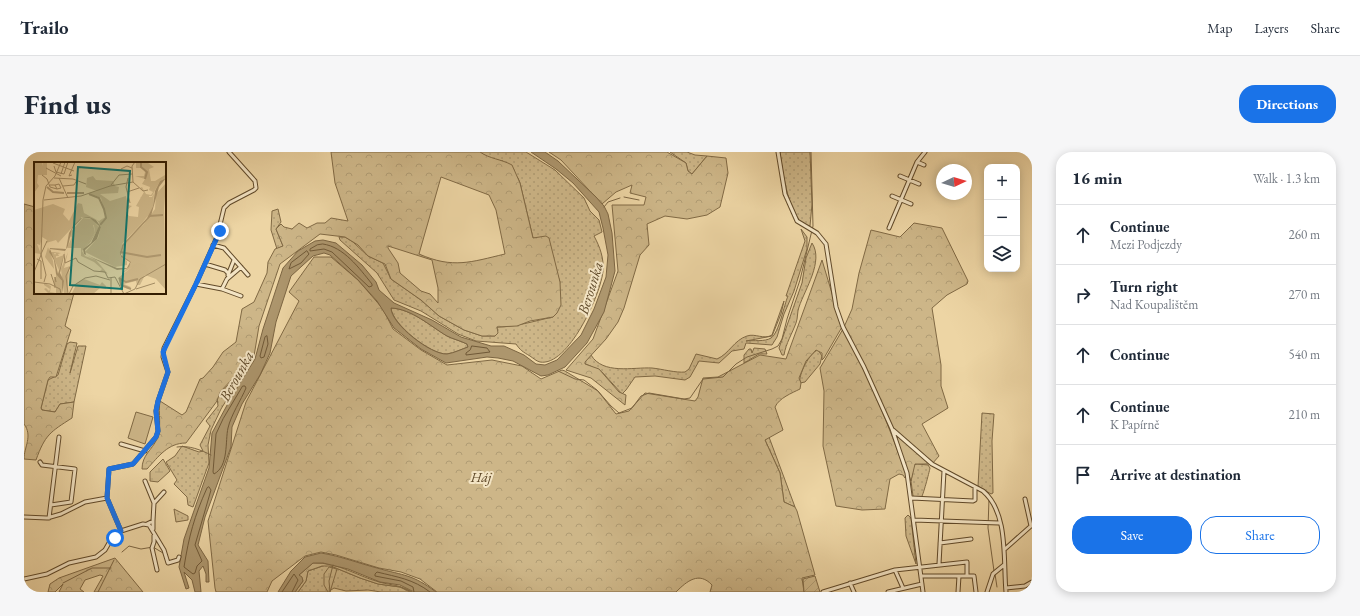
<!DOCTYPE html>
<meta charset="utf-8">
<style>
:root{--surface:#fff;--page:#f6f6f7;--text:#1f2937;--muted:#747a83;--line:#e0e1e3;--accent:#1a73e8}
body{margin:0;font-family:"EB Garamond",serif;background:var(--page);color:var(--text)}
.controls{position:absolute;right:12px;top:12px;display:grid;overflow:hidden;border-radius:8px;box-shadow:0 2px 10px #0003}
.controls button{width:36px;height:36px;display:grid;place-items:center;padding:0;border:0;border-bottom:1px solid var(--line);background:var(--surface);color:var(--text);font:20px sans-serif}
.compass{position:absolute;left:912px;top:12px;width:36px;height:36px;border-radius:50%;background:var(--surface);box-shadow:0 2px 10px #0003;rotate:86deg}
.stop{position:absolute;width:12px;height:12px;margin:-9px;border:3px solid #1a73e8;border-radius:50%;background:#fff}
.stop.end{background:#1a73e8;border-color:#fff;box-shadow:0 1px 4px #0008}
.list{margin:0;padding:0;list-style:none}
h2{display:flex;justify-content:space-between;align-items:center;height:52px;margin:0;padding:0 16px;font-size:17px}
h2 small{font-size:13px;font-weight:400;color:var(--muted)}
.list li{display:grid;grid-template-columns:26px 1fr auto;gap:12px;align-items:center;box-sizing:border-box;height:60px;padding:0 16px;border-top:1px solid var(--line)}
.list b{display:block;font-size:15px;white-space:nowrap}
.list p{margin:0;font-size:13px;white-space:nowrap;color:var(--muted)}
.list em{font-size:13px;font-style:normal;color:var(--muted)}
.actions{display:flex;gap:8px;padding:12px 16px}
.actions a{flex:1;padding:9px 0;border:1px solid var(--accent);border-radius:16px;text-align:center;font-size:14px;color:var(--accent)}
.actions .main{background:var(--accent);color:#fff}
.icon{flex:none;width:22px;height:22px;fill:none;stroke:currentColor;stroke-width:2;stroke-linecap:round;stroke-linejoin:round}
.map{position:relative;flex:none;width:1008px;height:440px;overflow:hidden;border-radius:16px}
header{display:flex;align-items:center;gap:24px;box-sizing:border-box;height:56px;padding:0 20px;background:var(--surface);border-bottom:1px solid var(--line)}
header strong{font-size:19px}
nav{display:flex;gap:22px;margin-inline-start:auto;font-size:14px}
.intro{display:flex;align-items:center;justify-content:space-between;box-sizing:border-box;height:96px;padding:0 24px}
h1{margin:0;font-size:28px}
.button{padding:10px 18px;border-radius:16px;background:var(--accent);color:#fff;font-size:14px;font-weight:700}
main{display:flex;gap:24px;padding:0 24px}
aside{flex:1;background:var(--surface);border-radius:16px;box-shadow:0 2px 10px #0003}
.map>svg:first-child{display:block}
.grass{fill:url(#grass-dots);stroke:#806944}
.forest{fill:url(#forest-crowns);stroke:#806944;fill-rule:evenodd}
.wetland{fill:url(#wetland-marsh);stroke:#806944}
.garden{fill:url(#garden-furrows);stroke:#806944}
.pitch{fill:#cdb688;stroke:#806944}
.water{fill:#ad966d;stroke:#7c6542;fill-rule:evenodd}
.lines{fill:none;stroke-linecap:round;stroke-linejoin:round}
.shore{stroke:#705937;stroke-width:1}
.stream{stroke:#7c6542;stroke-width:1}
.minor-casing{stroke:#614a2a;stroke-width:5}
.minor{stroke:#f3e4c4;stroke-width:3}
.route{stroke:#1a73e8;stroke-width:5}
.labels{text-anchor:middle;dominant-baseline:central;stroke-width:4;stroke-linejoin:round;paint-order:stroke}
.park-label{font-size:14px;font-style:italic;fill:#604a2a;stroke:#f3e4c4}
.water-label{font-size:15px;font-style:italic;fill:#5d4727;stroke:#f3e4c4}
.inset-river{fill:none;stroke:#ad966d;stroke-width:2}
.inset-road{fill:none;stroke:#a28b63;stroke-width:1}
.view{fill:#0f766e;fill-opacity:0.15;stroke:#0f766e;stroke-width:2}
.inset-edge{fill:none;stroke:#321c01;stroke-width:2}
</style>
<header>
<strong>Trailo</strong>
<nav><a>Map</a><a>Layers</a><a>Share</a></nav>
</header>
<div class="intro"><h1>Find us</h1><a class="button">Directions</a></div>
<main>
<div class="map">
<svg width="1008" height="440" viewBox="0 0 1008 440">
<defs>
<pattern id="grass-dots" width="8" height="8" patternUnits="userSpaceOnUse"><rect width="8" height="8" fill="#cdb688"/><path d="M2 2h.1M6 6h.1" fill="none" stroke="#b09c74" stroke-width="1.8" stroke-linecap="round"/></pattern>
<pattern id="forest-crowns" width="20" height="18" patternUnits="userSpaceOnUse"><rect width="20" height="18" fill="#cdb688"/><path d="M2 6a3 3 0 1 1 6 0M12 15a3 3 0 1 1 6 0" fill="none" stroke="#b09c74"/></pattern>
<pattern id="wetland-marsh" width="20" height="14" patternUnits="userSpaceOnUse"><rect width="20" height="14" fill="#cdb688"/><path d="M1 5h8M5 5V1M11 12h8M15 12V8" fill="none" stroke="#b09c74"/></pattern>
<pattern id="garden-furrows" width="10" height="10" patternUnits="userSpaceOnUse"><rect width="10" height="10" fill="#cdb688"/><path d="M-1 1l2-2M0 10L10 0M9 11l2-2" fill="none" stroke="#b09c74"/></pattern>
</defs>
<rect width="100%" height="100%" fill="#edd5a4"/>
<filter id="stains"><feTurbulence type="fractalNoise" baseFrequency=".005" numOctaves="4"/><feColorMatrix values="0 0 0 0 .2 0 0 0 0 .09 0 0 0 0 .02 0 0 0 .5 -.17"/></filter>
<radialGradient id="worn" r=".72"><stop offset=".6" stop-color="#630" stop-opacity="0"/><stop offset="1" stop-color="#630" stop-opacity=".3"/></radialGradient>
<path class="grass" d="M 456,0 L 502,0 L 531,18 L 560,46 L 566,59 L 575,68 L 578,80 L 570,84 C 576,95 580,106 579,119 C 577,142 544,215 516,210 C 512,209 509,206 506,204 C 499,200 496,198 492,192 L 452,189 L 434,182 L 397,159 L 370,148 L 353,121 L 316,88 L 315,85 L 321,85 L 329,90 L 344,104 L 359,111 L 367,127 L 397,148 L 415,164 L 440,178 L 458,184 L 471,184 L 473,175 C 492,175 510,169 529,165 L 536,130 L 532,118 L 515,87 L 509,86 L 496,31 L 494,26 L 479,9 L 466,7 Z
M 646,0 L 663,0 L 671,3 L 683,4 L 668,22 L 664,19 L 662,11 Z
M 756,0 L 786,0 L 788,52 L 786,74 C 765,73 758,16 756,0 Z
M 254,57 L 257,70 L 252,77 L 259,94 L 253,97 L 247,78 L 248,59 Z
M 777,77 L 783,85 L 783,97 L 770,139 L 760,162 L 753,185 L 748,193 L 722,191 L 720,197 L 708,199 L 695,211 L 675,209 L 666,225 L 661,228 L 631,224 L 611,225 L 602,238 L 598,242 L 578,220 L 560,211 L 567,203 C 579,223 609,215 628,216 C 638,217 652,221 661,220 L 665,217 L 672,202 L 693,207 C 705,202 710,188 723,184 C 731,181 740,188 748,183 L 760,149 L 757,162 L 748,184 L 722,189 C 729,188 741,190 747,186 C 755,181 760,153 764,144 L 762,144 L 781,89 Z
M 788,91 C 800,109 781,137 775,155 C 773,160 774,166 772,171 C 768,182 762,191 760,203 L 758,203 L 755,196 L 778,131 L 782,106 Z
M 367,156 C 388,157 406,174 423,184 C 429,187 437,189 443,192 L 444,195 C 438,197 430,201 423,202 C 407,203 368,172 367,156 Z
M 46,190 L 53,191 L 46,221 L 54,194 L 62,194 L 50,250 L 36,252 L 31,260 L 18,258 L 17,256 L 24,228 L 34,223 L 43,192 Z
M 730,196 L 741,197 L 743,202 L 735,202 L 720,211 L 720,203 L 725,197 L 727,197 L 728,201 Z
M 794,198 L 798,204 L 796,212 L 781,230 L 776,231 C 774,223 786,200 794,198 Z
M 227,208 L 197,257 L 187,278 L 184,293 L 185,311 L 169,355 L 164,353 L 163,345 L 150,332 L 153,328 L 142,310 L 151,304 L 158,294 L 175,300 L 179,299 L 176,293 L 186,274 L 182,269 L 194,254 L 193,245 Z
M 958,261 L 970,262 L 968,289 L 969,341 L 967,342 L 954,334 Z
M 745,285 L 771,355 L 760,350 L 756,321 L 741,288 Z
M 893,312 L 904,313 L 906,316 C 905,321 899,344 897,346 L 889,344 L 887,329 L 890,313 Z
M 150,357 L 164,364 L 164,368 L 152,370 Z
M 884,363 L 887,366 L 892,412 L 882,384 L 881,366 Z
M 302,413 L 307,414 L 336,426 L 354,432 L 376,435 L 386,440 L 357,440 L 344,438 L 322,439 L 310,436 L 304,440 L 274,440 L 282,429 L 284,419 Z"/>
<path class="forest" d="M 307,0 L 456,0 C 466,7 477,7 488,13 L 496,31 L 509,86 L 522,84 L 525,86 L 536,130 L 537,153 L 533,161 L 529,165 L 506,169 L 493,174 L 473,175 L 474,181 L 471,184 L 458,184 L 440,178 L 415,164 L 397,148 L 367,127 L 361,112 L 344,104 L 334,93 L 321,85 L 296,82 L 256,112 L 235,174 L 230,204 L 196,240 L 193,249 L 162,291 C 144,291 135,304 123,317 L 118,317 C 118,303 128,298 133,287 C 138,276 134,261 136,249 L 158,263 L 162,260 L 176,227 L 179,226 L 189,215 L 199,200 L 212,190 L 218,157 L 230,150 L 243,121 L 244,110 L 251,97 L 259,94 L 252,77 L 257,72 L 260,75 L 268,77 L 275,71 L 283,76 L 293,71 L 301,71 L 307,66 L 324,69 L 311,31 ZM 417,25 L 465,43 L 472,58 L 481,102 C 447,110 429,117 395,102 ZM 364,94 L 408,108 L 414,136 L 414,151 L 406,142 L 397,139 L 376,121 L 374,111 L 364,96 Z
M 525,0 L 643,0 L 662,11 L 664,19 L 668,22 L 683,4 L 702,6 L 704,21 L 696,55 L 683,63 L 663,67 L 641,64 L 623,72 L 625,93 L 616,103 L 600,156 L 594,170 L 582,187 L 561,210 L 561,212 L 575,217 L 595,240 L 602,243 L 601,253 L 567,226 L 542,218 L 569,187 L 594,119 L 588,53 L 620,53 L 622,45 L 606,41 L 608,33 L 592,40 L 578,52 L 537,8 Z
M 0,52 L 11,55 L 11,141 L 50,141 L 41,174 L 47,178 L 32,225 L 26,225 L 24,228 L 17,256 L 18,258 L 31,260 L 36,252 L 50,250 L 48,266 C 26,280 21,283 12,308 L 0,307 C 0,295 9,284 0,272 Z
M 890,71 L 918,76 L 944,129 L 943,132 L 923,143 L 908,156 L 917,213 L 917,234 L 924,256 L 898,272 L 915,304 L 908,312 L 891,312 L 887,329 L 869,277 L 820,175 L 828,157 L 835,121 L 847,78 L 876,85 Z
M 290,105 L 307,105 L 334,128 L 359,157 L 369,177 L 397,198 L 423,213 L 468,208 L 498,214 L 517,227 L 538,218 L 541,219 L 574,239 L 592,262 L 605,259 L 621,241 L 671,249 L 674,245 L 679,226 L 694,225 L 736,203 L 762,207 L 798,108 L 818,175 L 800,206 L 798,208 L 798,201 L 792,198 L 782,209 L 775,226 L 777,231 L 776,237 C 768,241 755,246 751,255 L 759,278 L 741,288 L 756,321 L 760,350 L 771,355 L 773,359 L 791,423 L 778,426 L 780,440 L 686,440 L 688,433 C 675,419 663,429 652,440 L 413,440 L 396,427 L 377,420 L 355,416 L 312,403 L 297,400 L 281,404 L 248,429 L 243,440 L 192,440 L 191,436 L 184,369 L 222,250 L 275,149 L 265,140 Z
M 819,177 C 844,224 865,272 882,323 L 881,326 L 879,323 L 875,322 L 866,327 L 861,357 L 838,358 L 812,354 L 799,294 L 800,239 L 796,216 Z
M 91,406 L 119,440 L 70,440 L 79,424 L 76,423 L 61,428 L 56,437 L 60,440 L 35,440 L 39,432 L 31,440 L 24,440 L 26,432 L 35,426 Z
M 289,411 C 314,410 333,424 355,430 C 370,434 374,432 388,440 L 376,435 L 354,432 L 336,426 L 307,414 L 298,414 L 284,419 L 282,429 L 274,440 L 271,440 L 279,429 L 275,423 Z"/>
<path class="wetland" d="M 139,307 L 146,319 L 134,330 L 126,329 L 126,320 Z
M 305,415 L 313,417 L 306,440 L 304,440 L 300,433 L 300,422 Z"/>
<path class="garden" d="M 791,424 L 796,440 L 780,440 L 779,427 Z"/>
<path class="pitch" d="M 112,260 L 129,265 L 121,292 L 104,286 Z"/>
<path class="water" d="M 507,0 L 521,0 L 534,9 L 572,45 L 580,54 L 584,62 L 588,81 L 591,119 L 580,160 L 563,191 L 541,215 L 524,223 L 517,224 L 489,209 L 474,206 L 463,205 L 422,211 L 397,197 L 370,176 L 353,149 L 334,128 L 306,103 L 300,101 L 289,104 L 267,124 L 252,170 L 246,201 L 236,223 L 218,252 L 208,275 L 207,295 L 181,365 L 174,393 L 184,409 L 185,430 L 182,430 L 182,422 L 179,414 L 175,419 L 177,440 L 171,440 L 168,428 L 160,420 L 165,436 L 162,437 L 155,415 L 160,387 L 185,316 L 188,281 L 208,244 L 231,207 L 239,177 L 259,116 L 274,99 L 291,89 L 299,88 L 312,91 L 338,113 L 352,130 L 355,138 L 370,151 L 408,168 L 437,185 L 467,194 L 480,194 L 500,203 L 512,212 L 521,213 L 533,208 L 557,183 L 570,157 L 582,125 L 584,103 L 579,76 L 575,60 L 549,31 L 532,17 ZM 367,156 C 388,157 406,174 423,184 C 429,187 437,189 443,192 L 444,195 C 438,197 430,201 423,202 C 407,203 367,172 367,156 Z
M 297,401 C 316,404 334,411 353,416 C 381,424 388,422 412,440 L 390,440 L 376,433 L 356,430 L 324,417 L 299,411 L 289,411 L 275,423 L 278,425 L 279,429 L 271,440 L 254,440 L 267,419 L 281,405 Z"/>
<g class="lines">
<path class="shore" d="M 299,92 C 320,95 335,116 348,132 L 348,134 L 345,135 L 308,100 L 300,97 L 286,99 L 286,97 L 293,93 Z
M 283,99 L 285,102 L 277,111 L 265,117 L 267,111 Z
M 243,184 L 244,192 L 240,205 L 237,206 L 236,204 L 241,185 Z
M 448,194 L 463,196 L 466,200 L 442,203 L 442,201 L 446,198 Z
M 219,234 L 221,234 L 222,236 C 217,248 207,263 204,276 C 201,289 205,314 190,322 L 189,320 L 192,282 L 199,267 Z
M 185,335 L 187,338 L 171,393 L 178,409 L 173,414 L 171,421 L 169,422 L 160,415 C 165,384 170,365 183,336 Z
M 258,440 L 270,422 L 274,428 L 268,440
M 390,440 L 389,435 L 377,429 L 351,424 L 351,422 L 353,420 C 373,425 389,427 406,440"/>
<path class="stream" d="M 600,45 L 615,48
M 580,55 L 584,50 L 596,46
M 534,219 L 551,227 L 560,228 L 573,238 L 587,254 L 595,261 L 608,256 L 617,244 L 625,241 L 660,247 L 666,246 L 679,227 L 699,225 L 712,212 L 723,205 L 748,197 L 754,194 L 758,187 L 763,167 L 776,128 L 789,74 L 787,0
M 153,295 C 165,293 177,298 187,303
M 965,347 L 964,376 L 970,419
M 98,400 L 105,394 L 117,397 L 129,395 L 139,401
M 971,422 L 973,435
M 39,431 L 68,416 L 87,416
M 74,440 L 90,408
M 306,440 L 305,429 L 309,413"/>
<g class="minor-casing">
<path id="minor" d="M 754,0 L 761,42 L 773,69 L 793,81 L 802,92 L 812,155 L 819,175 L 840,215 L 868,277 L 883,321 L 899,440
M 893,10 L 900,13
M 876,24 L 895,32
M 868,44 L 887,52
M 865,76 L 893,10 L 901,0
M 189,93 L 200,96 L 224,123
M 181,112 L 201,118 L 205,122
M 204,123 L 210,108
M 172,132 L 198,137 L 217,144
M 198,137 L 203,127 L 217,115
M 869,278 L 908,312 L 959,339 C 985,361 979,409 982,440
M 97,292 L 121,299
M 16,310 L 18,313 L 51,317 L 47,350 L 27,353
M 121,329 L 130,351 L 129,369 L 123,372
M 888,346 L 949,349 L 951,348 L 951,335
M 1001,347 L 1007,374
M 130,351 L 140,340
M 0,365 L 23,366 L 37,362 L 61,350 L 83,346
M 25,366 L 35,285
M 890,368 L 975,371
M 129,369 L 129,377
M 97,379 L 83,346 L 85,317 L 109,312 L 132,285 L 134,279 L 132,259 L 134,249 L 144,220 L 139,205 L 140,196 L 172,132 L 193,85 L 200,56 L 205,51 L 230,38 L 232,36 L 231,29 L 205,0
M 97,379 L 119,372 L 125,373 L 140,398 L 144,411 L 154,408 L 155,405
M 130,383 L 130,390 L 128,396 L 133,418
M 916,391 L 947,387
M 981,397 L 1008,373
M 915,412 L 920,319
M 871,418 L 879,436
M 897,424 L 950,424 L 952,440
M 0,427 L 23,422 L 45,411 L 72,405 L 81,398 L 85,391 L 97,379
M 826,431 L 830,440
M 982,436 L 1001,434 L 1008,430
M 799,440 L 871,418 L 943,410 L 943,424
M 864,440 L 898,432
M 934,440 L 935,424
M 963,440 L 969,422 L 980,413"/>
</g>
<use href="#minor" class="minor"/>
</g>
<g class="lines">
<path class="route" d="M 91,386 L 97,379 L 83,346 L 85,317 L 109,312 L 132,285 L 134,279 L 132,259 L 134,249 L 144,220 L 139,200 L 172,132 L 196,79"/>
</g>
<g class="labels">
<g class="park-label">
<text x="457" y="325">Háj</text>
</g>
<g class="water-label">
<text transform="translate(566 136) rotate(-73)">Berounka</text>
<text transform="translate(212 224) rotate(-61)">Berounka</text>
</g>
</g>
<g transform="translate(10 10)">
<rect width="132" height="132" fill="#edd5a4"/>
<path d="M 120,31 L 119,44 L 114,54 L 109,59 L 114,51 L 115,41 L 106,35 L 118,35 ZM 49,56 L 58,57 L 65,65 L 56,81 L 49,87 L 61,71 L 60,63 L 51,62 L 41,69 L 37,76 L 35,72 ZM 14,85 L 19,99 L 20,107 L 11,95 Z" fill="#cdb688"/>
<path d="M 0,0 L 8,0 L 8,4 L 9,0 L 13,1 L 13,13 L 4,13 L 3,21 L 5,24 L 0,31 ZM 102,0 L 114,1 L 120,5 L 115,7 L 117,19 L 121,19 L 131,13 L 132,16 L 126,19 L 118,34 L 115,34 L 115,51 L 109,60 L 88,82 L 86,94 L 93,99 L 93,103 L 81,105 L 51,90 L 64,76 L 67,64 L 63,58 L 47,55 L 47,51 L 47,56 L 24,81 L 22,78 L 12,81 L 13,78 L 8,75 L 6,83 L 3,82 L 7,92 L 0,91 L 0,48 L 19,42 L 31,47 L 29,52 L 35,59 L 44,41 L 48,42 L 50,51 L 65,59 L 71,55 L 67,60 L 72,56 L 67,36 L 55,31 L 63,29 L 52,25 L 53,16 L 59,14 L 62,18 L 79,19 L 81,24 L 85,25 L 84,31 L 66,32 L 76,39 L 92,34 L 94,43 L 98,44 L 92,49 L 95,54 L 104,55 L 105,45 L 102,44 L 110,30 L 106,26 L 108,25 L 112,32 L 117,33 L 119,30 L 115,28 L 116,25 L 108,22 L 111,17 L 101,14 L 110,14 L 111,10 L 109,6 L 102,6 ZM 132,21 L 130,47 L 132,128 L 122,117 L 111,113 L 106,123 L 103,123 L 102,119 L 90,122 L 97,125 L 94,127 L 87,124 L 84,116 L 98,105 L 88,112 L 97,101 L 88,95 L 88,89 L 92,79 L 110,62 L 121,47 L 122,32 ZM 50,62 L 59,62 L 61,71 L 48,89 L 51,94 L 62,98 L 74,112 L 66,109 L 68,107 L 60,100 L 47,94 L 47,86 L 33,86 L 42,66 ZM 17,90 L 27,90 L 20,91 L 21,93 L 22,91 L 27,91 L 24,92 L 25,94 L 22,94 L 22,96 L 30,93 L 25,108 ZM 34,90 L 30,106 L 39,103 L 35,107 L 33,131 L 30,132 L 27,107 ZM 22,110 L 28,119 L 28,132 L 15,132 L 10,127 L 12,126 L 15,129 L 16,127 L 10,123 L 10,121 L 17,124 L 16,130 L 22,131 ZM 50,117 L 66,123 L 68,120 L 72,124 L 72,127 L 66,126 L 59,132 L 38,131 L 43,121 Z" fill="#cdb688"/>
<path d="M 132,16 L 125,25 L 117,54 L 90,83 L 87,93 L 97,100 L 95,105 L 92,107 L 83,108 L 50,92 L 49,87 L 57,81 L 65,64 L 56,56 L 48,56 L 38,67 L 34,84 L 31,89 L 16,87 L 21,99 L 24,112 L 31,89 L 26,111 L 30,119 L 28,132 L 28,119 L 22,112 L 20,98 L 15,90 L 16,86 L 32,87 L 35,71 L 39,64 L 47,56 L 55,55 L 62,58 L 67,65 L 63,77 L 51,88 L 52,93 L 83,106 L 93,106 L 96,100 L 87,95 L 86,92 L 88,83 L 113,56 L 119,44 L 121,29 L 126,19 Z" fill="#ad966d"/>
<path class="inset-river" d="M 107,0 L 107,5 L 113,10 L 111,17M 13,25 L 19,30 L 30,31M 33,31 L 50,31M 55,32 L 65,36 L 70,47 L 72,56 L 66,63M 115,54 L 129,53M 86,90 L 113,95 L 127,93M 85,116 L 92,120 L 104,117M 86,117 L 87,123 L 97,127"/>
<path class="inset-road" d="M 19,1 L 40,9M 20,4 L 22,10 L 30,12 L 34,0M 12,6 L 27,14M 87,7 L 93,4 L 98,6M 27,12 L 31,0M 8,13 L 13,17 L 16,25 L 23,27 L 21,23 L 16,23M 38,13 L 35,14 L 41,0M 20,16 L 39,17 L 52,22M 25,16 L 34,36M 94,16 L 92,25 L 96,41M 99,20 L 109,29 L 114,28M 21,23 L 25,22 L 27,26 L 23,27M 77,23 L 85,13 L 98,12M 29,24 L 40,23 L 43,18M 93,30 L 105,26M 9,38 L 12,24 L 21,14 L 27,0M 10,38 L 47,34 L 76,24 L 99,20 L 98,4 L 101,0M 30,92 L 31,101 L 42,96 L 44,100 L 60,109 L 71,110 L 74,116 L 81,115M 3,97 L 7,99 L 7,117M 0,110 L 7,93 L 9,38M 17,112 L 21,124M 81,115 L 90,132M 77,116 L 77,132M 0,120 L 16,122 L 26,127 L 27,132M 10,120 L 12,113 L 7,92 L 13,79M 21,126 L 21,115 L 22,120M 102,127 L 121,121M 34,132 L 32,114 L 36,105M 35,132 L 39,124 L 51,116 L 62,114 L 76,118M 90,132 L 101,127 L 106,117 L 132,102"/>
<path class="view" d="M 44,5 L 96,9 L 88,127 L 36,123 Z"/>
<rect width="132" height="132" class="inset-edge"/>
</g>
<rect width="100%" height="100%" filter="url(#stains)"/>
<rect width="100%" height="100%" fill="url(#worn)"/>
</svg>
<div class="controls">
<button>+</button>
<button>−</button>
<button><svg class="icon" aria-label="layers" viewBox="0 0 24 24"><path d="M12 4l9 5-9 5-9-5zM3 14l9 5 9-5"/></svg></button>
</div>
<svg class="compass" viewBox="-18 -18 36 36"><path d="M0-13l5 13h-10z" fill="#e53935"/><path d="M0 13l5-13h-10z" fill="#747a83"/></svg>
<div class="stop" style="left:91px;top:386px"></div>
<div class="stop end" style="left:196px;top:79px"></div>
</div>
<aside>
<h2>16 min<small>Walk · 1.3 km</small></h2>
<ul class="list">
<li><svg class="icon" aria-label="ahead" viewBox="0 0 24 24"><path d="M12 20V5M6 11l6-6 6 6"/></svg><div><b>Continue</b><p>Mezi Podjezdy</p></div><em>260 m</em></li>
<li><svg class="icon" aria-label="right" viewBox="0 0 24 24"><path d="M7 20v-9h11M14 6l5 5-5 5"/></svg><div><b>Turn right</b><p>Nad Koupalištěm</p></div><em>270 m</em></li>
<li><svg class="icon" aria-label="ahead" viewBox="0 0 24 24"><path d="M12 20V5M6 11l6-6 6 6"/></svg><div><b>Continue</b></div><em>540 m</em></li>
<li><svg class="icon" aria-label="ahead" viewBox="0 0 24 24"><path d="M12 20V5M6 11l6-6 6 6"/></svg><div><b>Continue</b><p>K Papírně</p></div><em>210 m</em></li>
<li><svg class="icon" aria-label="arrive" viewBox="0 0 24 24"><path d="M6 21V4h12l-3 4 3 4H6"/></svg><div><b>Arrive at destination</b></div></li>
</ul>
<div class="actions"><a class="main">Save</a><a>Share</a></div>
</aside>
</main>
